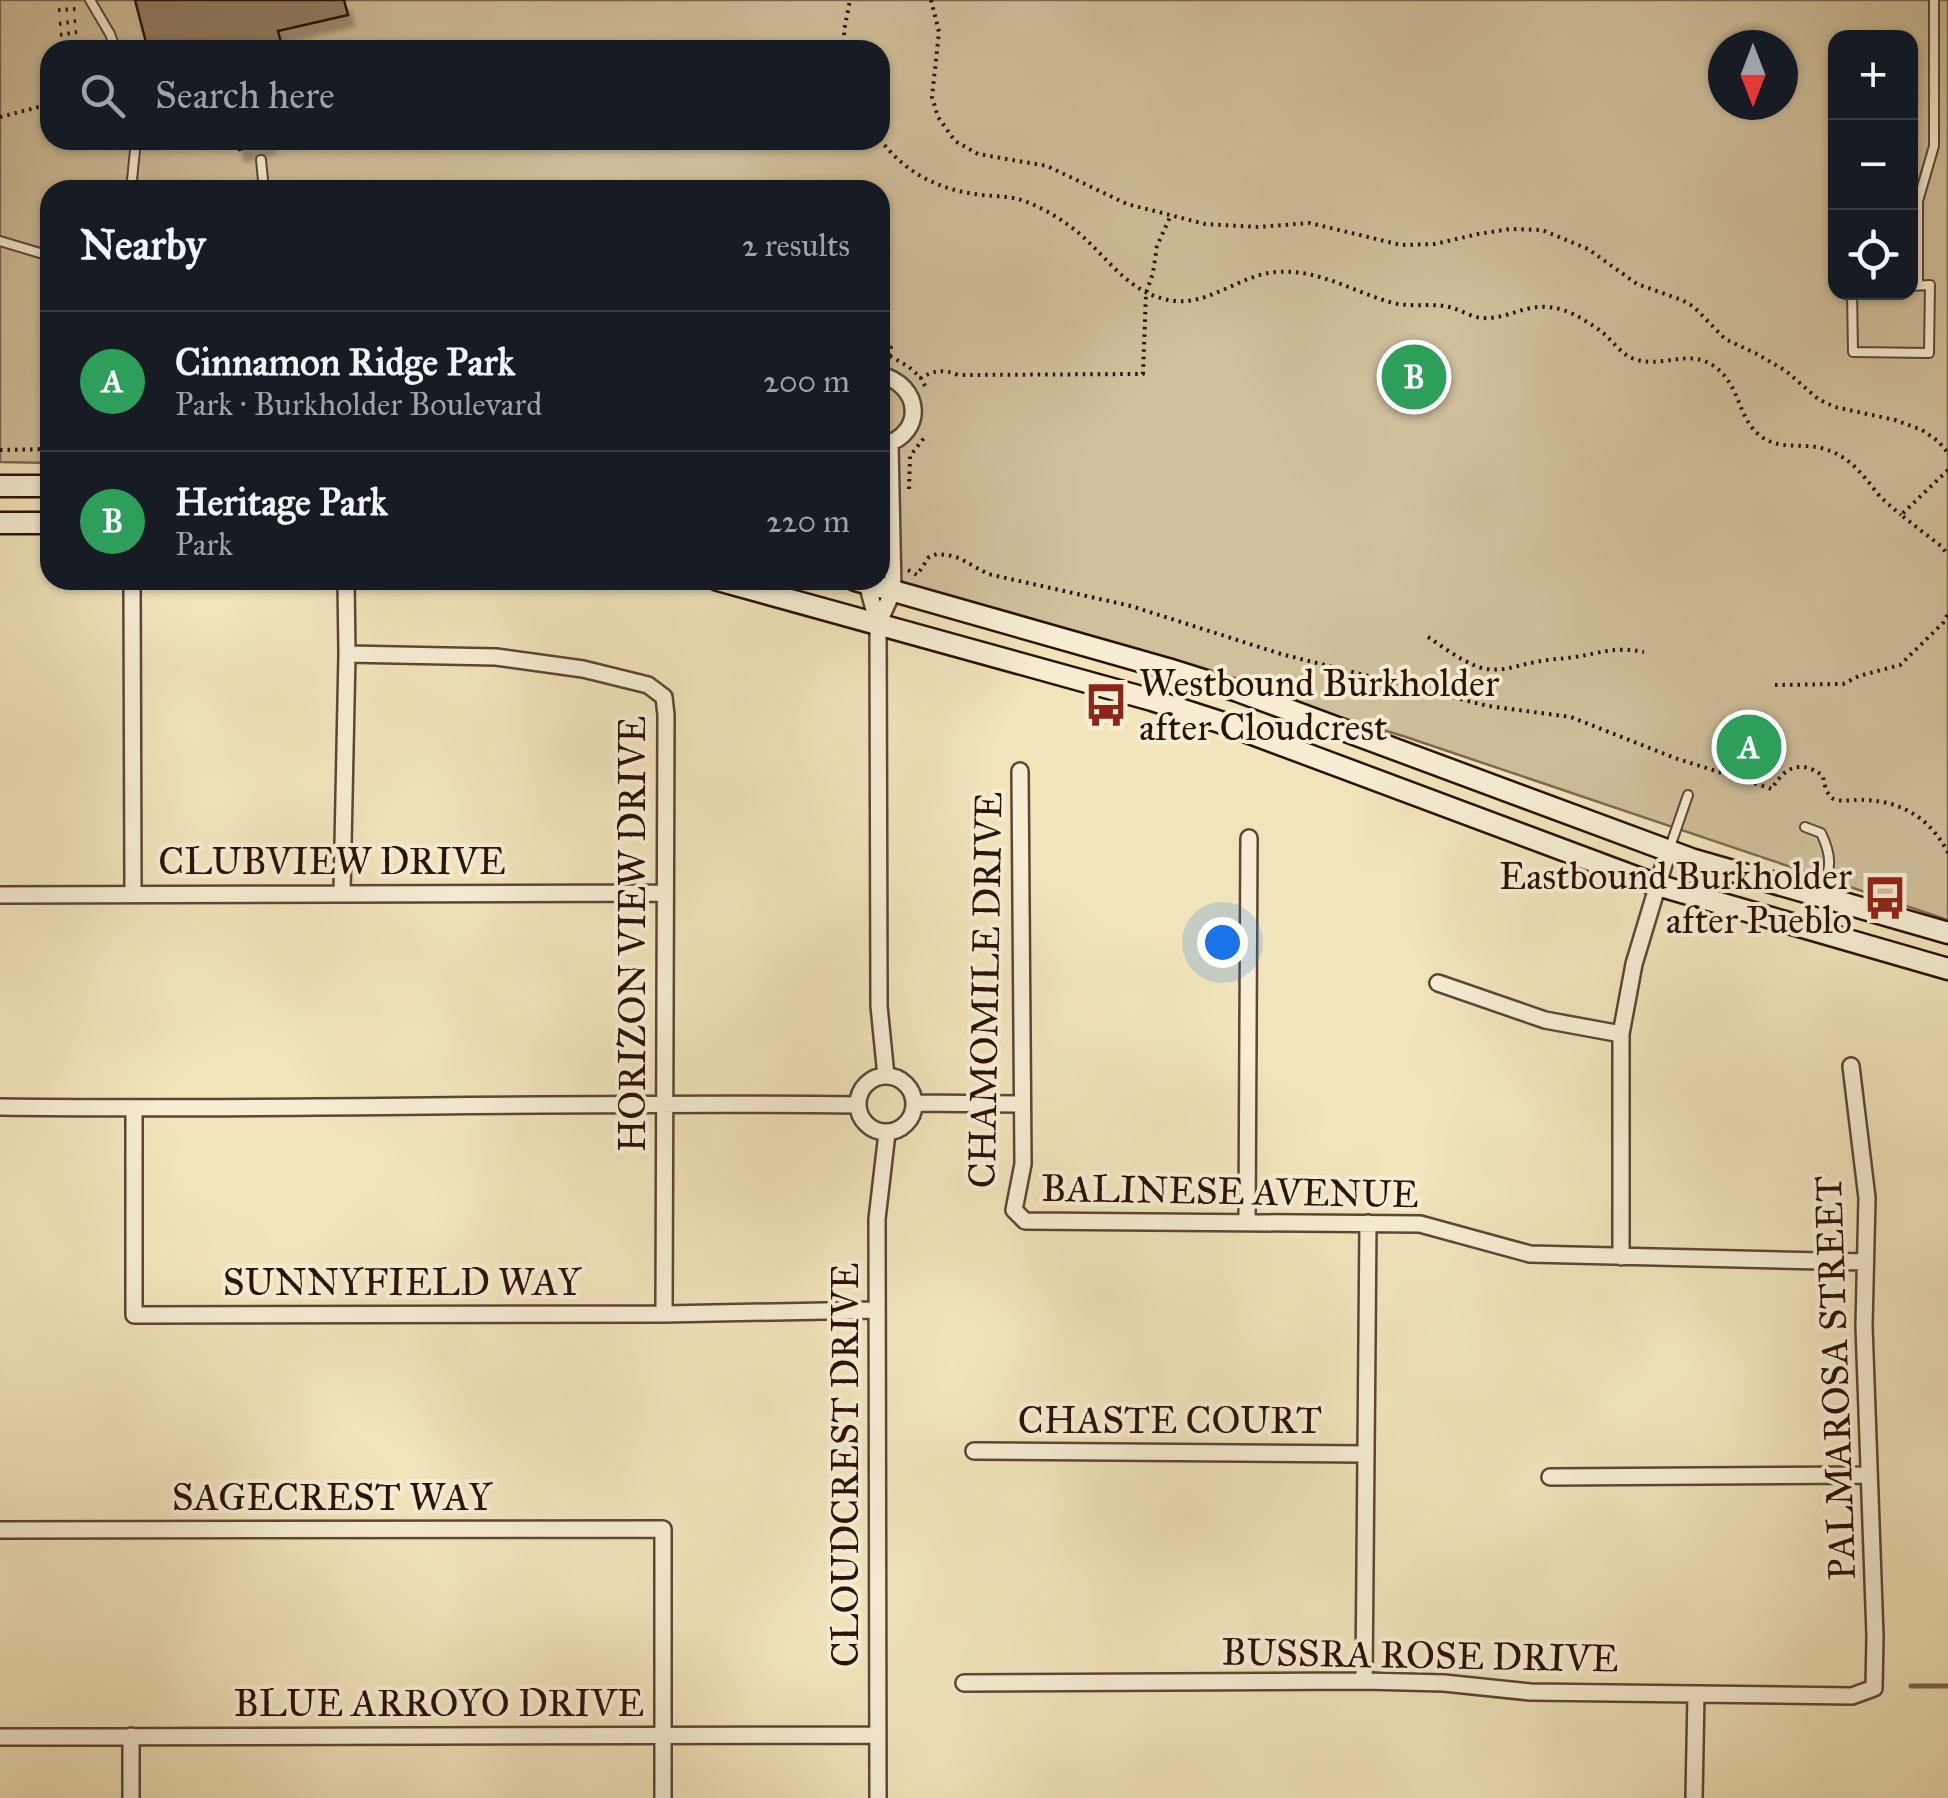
<!DOCTYPE html>
<meta charset="utf-8">
<style>
:root{--surface:#171b24;--page:#242831;--text:#f1f3f6;--muted:#9ea1a6;--line:#363941;--accent:#8c9099}
body{margin:0;font-family:"IM FELL Great Primer",serif;background:var(--page);color:var(--text)}
.controls{position:absolute;right:30px;top:30px;display:grid;overflow:hidden;border-radius:20px;box-shadow:0 2px 8px #0004}
.controls button{width:90px;height:90px;display:grid;place-items:center;padding:0;border:0;border-bottom:2px solid var(--line);background:var(--surface);color:var(--text);font:50px sans-serif}
.compass{position:absolute;left:1708px;top:30px;width:90px;height:90px;border-radius:50%;background:var(--surface);box-shadow:0 2px 8px #0004;rotate:180deg}
.you{position:absolute;left:1222px;top:942px;width:35px;height:35px;margin:-25px;border:8px solid #fff;border-radius:50%;background:#1a73e8;box-shadow:0 0 0 15px #1a73e833}
.badge{display:grid;place-items:center;width:65px;height:65px;border-radius:50%;background:var(--accent);color:#fff;font-size:32px;font-weight:700}
.pin{position:absolute;translate:-50% -50%;border:5px solid #fff;box-shadow:0 2px 10px #0006}
.list{margin:0;padding:0;list-style:none}
h2{display:flex;justify-content:space-between;align-items:center;height:130px;margin:0;padding:0 40px;font-size:42px}
h2 small{font-size:32px;font-weight:400;color:var(--muted)}
.list li{display:grid;grid-template-columns:65px 1fr auto;gap:30px;align-items:center;box-sizing:border-box;height:140px;padding:0 40px;border-top:2px solid var(--line)}
.list b{display:block;font-size:38px;white-space:nowrap}
.list p{margin:0;font-size:32px;white-space:nowrap;color:var(--muted)}
.list em{font-size:32px;font-style:normal;color:var(--muted)}
.icon{flex:none;width:55px;height:55px;fill:none;stroke:currentColor;stroke-width:2;stroke-linecap:round;stroke-linejoin:round}
.map{position:relative;flex:none;width:1948px;height:1798px;overflow:hidden}
.search{position:absolute;background:var(--surface);box-shadow:0 2px 8px #0004;left:40px;top:40px;width:850px;height:110px;display:flex;align-items:center;gap:25px;box-sizing:border-box;padding:0 35px;border-radius:30px;color:var(--muted);font-size:38px}
.panel{position:absolute;background:var(--surface);box-shadow:0 2px 8px #0004;left:40px;top:180px;width:850px;height:410px;border-radius:30px}
.map>svg:first-child{display:block}
.green{fill:#d0c09c;stroke:#7e6852;stroke-width:2.5;fill-rule:evenodd}
.lines{fill:none;stroke-linecap:round;stroke-linejoin:round}
.stream{stroke:#7a644e;stroke-width:5}
.building{fill:#927f65;stroke:#2c1107;stroke-width:2.5;filter:url(#shadow)}
.service-casing{stroke:#5d4634;stroke-width:12}
.minor-casing{stroke:#5d4634;stroke-width:20}
.secondary-casing{stroke:#2c1107;stroke-width:25}
.path{stroke:#2c1107;stroke-width:4;stroke-dasharray:2.5 5;stroke-linecap:butt}
.service{stroke:#f6edd3;stroke-width:8}
.minor{stroke:#f6edd3;stroke-width:15}
.secondary{stroke:#f6edd3;stroke-width:20}
.labels{text-anchor:middle;dominant-baseline:central;stroke-width:8;stroke-linejoin:round;paint-order:stroke}
.poi-label{font-size:38px;fill:#2c1107;stroke:#f6edd3;text-anchor:start}
.street-label{font-size:38px;fill:#2c1107;stroke:#f6edd3}
</style>
<div class="map">
<svg width="1948" height="1798" viewBox="0 0 1948 1798">
<defs>
<filter id="shadow"><feDropShadow dx="6" dy="11" stdDeviation="2.5" flood-color="#0004"/></filter>
</defs>
<rect width="100%" height="100%" fill="#f1e4bb"/>
<filter id="stains"><feTurbulence type="fractalNoise" baseFrequency=".002" numOctaves="4"/><feColorMatrix values="0 0 0 0 .2 0 0 0 0 .09 0 0 0 0 .02 0 0 0 .5 -.17"/></filter>
<radialGradient id="worn" r=".72"><stop offset=".6" stop-color="#630" stop-opacity="0"/><stop offset="1" stop-color="#630" stop-opacity=".3"/></radialGradient>
<path class="green" d="M 0,0 L 1948,0 L 1948,920 L 1403,736 L 880,580 L 880,190 L 50,190 L 50,463 L 0,462 ZM 1836,38 L 1910,38 L 1910,292 L 1836,292 ZM 1723,45 L 1783,45 L 1783,105 L 1723,105 ZM 50,50 L 880,50 L 880,140 L 50,140 Z"/>
<g class="lines">
<path class="stream" d="M 1911,1686 L 1948,1686"/>
</g>
<path class="building" d="M 135,0 L 344,0 L 348,15 L 278,31 L 283,50 L 148,50 Z
M 236,140 L 270,140 L 270,142 L 239,150 Z"/>
<g class="lines">
<g class="service-casing">
<path id="service" d="M 90,0 L 110,34 L 116,50
M 261,160 L 264,190
M 131,190 L 136,140
M 0,241 L 50,256
M 1918,285 L 1918,201 L 1934,146 L 1934,0
M 1852,292 L 1853,352 L 1929,353 L 1930,285 L 1910,286
M 1805,827 L 1821,833 C 1833,858 1830,867 1823,894
M 1670,847 L 1688,795"/>
</g>
<g class="minor-casing">
<path id="minor" d="M 880,375 C 921,384 926,433 884,445
M 132,580 L 133,894
M 866,580 L 878,624 L 879,1006 L 886,1076
M 878,624 L 893,591 L 890,444
M 347,654 L 496,657 L 583,669 L 648,685 L 664,697 L 666,715 L 664,1314
M 1020,771 L 1023,1164 L 1014,1210 L 1025,1221 L 1420,1224 L 1530,1254 L 1865,1262
M 342,893 L 347,654 L 346,580
M 0,895 L 665,893
M 1438,983 L 1545,1020 L 1621,1034
M858 1104a28 28 0 1 1 56 0a28 28 0 1 1-56 0Z
M 914,1103 L 1022,1104
M 0,1107 C 286,1111 572,1101 858,1105
M 134,1108 L 134,1315 L 664,1314 L 876,1310
M 1247,1223 L 1249,838
M 1621,1257 L 1621,1034 L 1634,964 L 1668,851
M 974,1451 L 1366,1454
M 1550,1477 L 1869,1475
M 0,1530 L 663,1529 L 663,1798
M 1364,1681 L 1368,1223
M 964,1683 L 1364,1681 L 1444,1683 L 1530,1692 L 1852,1696 L 1874,1688 L 1875,1636 L 1864,1326 L 1867,1198 L 1851,1066
M 0,1737 L 878,1735
M 131,1798 L 131,1736
M 878,1798 L 877,1219 L 887,1133
M 1694,1798 L 1696,1694"/>
</g>
<g class="secondary-casing">
<path id="secondary" d="M 0,486 L 50,486
M 0,523 L 50,523
M 718,580 L 1152,700 L 1223,723 L 1657,885 L 1948,969
M 855,580 L 1168,669 L 1238,691 L 1691,859 L 1948,933"/>
</g>
<path class="path" d="M 931,0 L 939,32 L 932,97 L 938,117 L 955,141 L 978,154 L 1047,166 L 1127,204 L 1205,224 L 1258,227 L 1310,223 L 1401,245 L 1435,244 L 1478,234 L 1510,229 L 1542,230 L 1588,249 L 1637,284 L 1682,300 L 1694,307 L 1725,339 L 1757,354 L 1786,371 L 1818,399 L 1835,407 L 1895,420 L 1922,430 L 1938,441 L 1948,453
M 58,10 L 76,9
M 59,24 L 76,21
M 60,35 L 77,32
M 64,48 L 80,44
M 845,50 L 844,31 L 850,0
M 43,65 L 50,63
M 47,76 L 50,75
M 0,117 L 50,104
M 880,139 C 903,171 937,189 975,194 C 993,197 1010,195 1027,202 C 1040,207 1056,216 1067,224 C 1105,250 1125,296 1176,301 C 1211,304 1242,274 1277,272 C 1320,269 1353,292 1393,303 C 1415,308 1434,302 1453,308 C 1462,311 1472,317 1481,318 C 1511,320 1529,299 1563,310 C 1576,314 1591,324 1602,332 C 1614,342 1622,356 1637,360 C 1669,368 1695,344 1723,374 C 1741,394 1740,422 1762,437 C 1780,450 1801,443 1821,448 C 1849,455 1862,474 1878,494 C 1885,502 1893,508 1901,515
M 880,254 L 892,254
M 880,336 L 887,340 L 891,348 L 888,359
M 890,356 L 909,367 L 921,378
M 925,386 L 921,378 C 935,370 943,369 958,375 L 1143,374 L 1146,293 L 1153,273 L 1157,246 L 1170,217
M 0,450 L 50,449
M 1948,470 L 1901,515 L 1941,546 L 1948,555
M 909,489 L 910,456 L 924,438
M 908,570 L 917,575 L 929,557 L 937,554 L 948,555 L 959,558 L 988,574 L 1131,606 L 1281,654 L 1488,706 L 1571,717 L 1675,758 L 1772,789 C 1784,767 1801,759 1823,776 C 1824,783 1826,793 1832,798 C 1840,803 1855,799 1864,800 C 1902,801 1931,819 1948,853
M 1428,637 C 1445,648 1462,662 1482,668 C 1502,673 1517,665 1536,662 C 1549,659 1562,659 1575,657 C 1601,653 1616,646 1644,652
M 1775,685 L 1843,684 L 1859,676 L 1900,665 L 1943,623 L 1948,614"/>
<use href="#service" class="service"/>
<use href="#minor" class="minor"/>
<use href="#secondary" class="secondary"/>
</g>
<defs>
<g id="bus-bare" transform="scale(3.45)"><path d="M-5-6H5V4H4V6H2V4H-2V6H-4V4H-5ZM-3.5-4V0h7V-4ZM-3.5 1.2v1.5H-2V1.2ZM2 1.2v1.5H3.5V1.2Z" fill="#8f2418" stroke="#f6edd3" stroke-width="2.5" paint-order="stroke"/></g>
</defs>
<g fill-rule="evenodd">
<use href="#bus-bare" x="1106" y="705"/>
<use href="#bus-bare" x="1885" y="898"/>
</g>
<g class="labels">
<g class="poi-label">
<text x="1139" y="683">Westbound Burkholder<tspan x="1139" dy="44">after Cloudcrest</tspan></text>
<text x="1852" y="876" text-anchor="end">Eastbound Burkholder<tspan x="1852" dy="44">after Pueblo</tspan></text>
</g>
<g class="street-label">
<text x="332" y="861">CLUBVIEW DRIVE</text>
<text transform="translate(632 934) rotate(-90)">HORIZON VIEW DRIVE</text>
<text transform="translate(985 990) rotate(-89)">CHAMOMILE DRIVE</text>
<text transform="translate(1230 1191) rotate(1)">BALINESE AVENUE</text>
<text x="402" y="1282">SUNNYFIELD WAY</text>
<text transform="translate(1835 1378) rotate(-92)">PALMAROSA STREET</text>
<text x="1170" y="1420">CHASTE COURT</text>
<text transform="translate(845 1465) rotate(-90)">CLOUDCREST DRIVE</text>
<text x="332" y="1497">SAGECREST WAY</text>
<text transform="translate(1420 1655) rotate(1)">BUSSRA ROSE DRIVE</text>
<text x="439" y="1703">BLUE ARROYO DRIVE</text>
</g>
</g>
<rect width="100%" height="100%" filter="url(#stains)"/>
<rect width="100%" height="100%" fill="url(#worn)"/>
</svg>
<div class="controls">
<button>+</button>
<button>−</button>
<button><svg class="icon" aria-label="locate" viewBox="0 0 24 24"><circle cx="12" cy="12" r="6"/><path d="M12 2v4M12 18v4M2 12h4M18 12h4"/></svg></button>
</div>
<svg class="compass" viewBox="-18 -18 36 36"><path d="M0-13l5 13h-10z" fill="#e53935"/><path d="M0 13l5-13h-10z" fill="#9ea1a6"/></svg>
<div class="you"></div>
<div class="pin badge" style="left:1749px;top:747px;background:#2e9e5b">A</div>
<div class="pin badge" style="left:1414px;top:377px;background:#2e9e5b">B</div>
<div class="search"><svg class="icon" aria-label="search" viewBox="0 0 24 24"><circle cx="10" cy="10" r="6"/><path d="M15 15l6 6"/></svg>Search here</div>
<section class="panel">
<h2>Nearby<small>2 results</small></h2>
<ul class="list">
<li><span class="badge" style="background:#2e9e5b">A</span><div><b>Cinnamon Ridge Park</b><p>Park · Burkholder Boulevard</p></div><em>200 m</em></li>
<li><span class="badge" style="background:#2e9e5b">B</span><div><b>Heritage Park</b><p>Park</p></div><em>220 m</em></li>
</ul>
</section>
</div>
